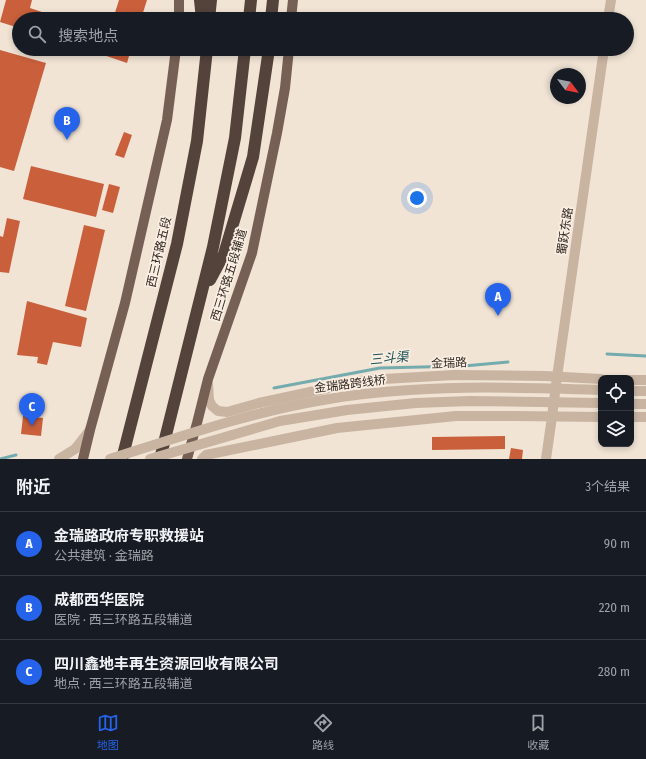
<!DOCTYPE html>
<html lang="zh">
<meta charset="utf-8">
<style>
:root{--surface:#171b24;--page:#20242c;--text:#f1f3f6;--muted:#9ea1a6;--line:#363941;--accent:#2563eb}
body{margin:0;font-family:"Fira Sans Condensed","Noto Sans SC",sans-serif;background:var(--page);color:var(--text)}
.controls{position:absolute;right:12px;bottom:12px;display:grid;overflow:hidden;border-radius:8px;box-shadow:0 2px 6px #0003}
.controls button{width:36px;height:36px;display:grid;place-items:center;padding:0;border:0;border-bottom:1px solid var(--line);background:var(--surface);color:var(--text);font:20px sans-serif}
.compass{position:absolute;left:550px;top:68px;width:36px;height:36px;border-radius:50%;background:var(--surface);box-shadow:0 2px 6px #0003;rotate:122deg}
.you{position:absolute;left:417px;top:198px;width:14px;height:14px;margin:-10px;border:3px solid #fff;border-radius:50%;background:#1a73e8;box-shadow:0 0 0 6px #1a73e833}
.badge{display:grid;place-items:center;width:26px;height:26px;border-radius:50%;background:var(--accent);color:#fff;font-size:13px;font-weight:700}
.pin{position:absolute;translate:-50% -33px;filter:drop-shadow(0 1px 2px #0008)}
.pin::after{content:'';position:absolute;top:21px;width:14px;height:12px;background:inherit;clip-path:polygon(0 0,100% 0,50% 100%)}
.list{margin:0;padding:0;list-style:none}
h2{display:flex;justify-content:space-between;align-items:center;height:52px;margin:0;padding:0 16px;font-size:17px}
h2 small{font-size:13px;font-weight:400;color:var(--muted)}
.list li{display:grid;grid-template-columns:26px 1fr auto;gap:12px;align-items:center;box-sizing:border-box;height:64px;padding:0 16px;border-top:1px solid var(--line)}
.list b{display:block;font-size:15px;white-space:nowrap}
.list p{margin:0;font-size:13px;white-space:nowrap;color:var(--muted)}
.list em{font-size:13px;font-style:normal;color:var(--muted)}
.icon{flex:none;width:22px;height:22px;fill:none;stroke:currentColor;stroke-width:2;stroke-linecap:round;stroke-linejoin:round}
.map{position:relative;flex:none;width:646px;height:459px;overflow:hidden}
.search{position:absolute;background:var(--surface);box-shadow:0 2px 6px #0003;left:12px;right:12px;top:12px;height:44px;display:flex;align-items:center;gap:10px;box-sizing:border-box;padding:0 14px;border-radius:22px;color:var(--muted);font-size:15px}
.sheet{height:244px;background:var(--surface)}
nav{display:flex;justify-content:space-around;align-items:center;box-sizing:border-box;height:56px;border-top:1px solid var(--line);background:var(--surface);font-size:11px;color:var(--muted)}
nav a{display:grid;justify-items:center;gap:2px}
nav .on{color:var(--accent)}
.map>svg:first-child{display:block}
.lines{fill:none;stroke-linecap:round;stroke-linejoin:round}
.stream{stroke:#74abae;stroke-width:3}
.building{fill:#c95f3b}
.minor{stroke:#c9b4a2;stroke-width:10}
.major{stroke:#766055;stroke-width:10}
.highway{stroke:#54433b;stroke-width:12}
.minor-bridge{stroke:#c9b4a2;stroke-width:10}
.labels{text-anchor:middle;dominant-baseline:central;stroke-width:3.5;stroke-linejoin:round;paint-order:stroke}
.street-label{font-size:12px;fill:#332924;stroke:#f9eee1}
.water-label{font-size:13px;font-style:italic;fill:#195055;stroke:#f9eee1}
</style>
<div class="map">
<svg width="646" height="459" viewBox="0 0 646 459">
<rect width="100%" height="100%" fill="#f1e4d5"/>
<g class="lines">
<path class="stream" d="M 607,354 L 646,356
M 274,388 L 380,368 L 464,366 L 508,362
M 0,459 L 16,455"/>
</g>
<path class="building" d="M 6,0 L 32,0 L 30,8 L 63,19 L 19,19 L 19,28 L 0,22 Z
M 119,0 L 147,0 L 141,19 L 113,19 Z
M 86,49 L 131,49 L 127,63 Z
M 0,50 L 46,63 L 14,171 L 0,167 Z
M 124,132 L 132,135 L 124,158 L 115,155 Z
M 31,166 L 104,184 L 96,217 L 23,199 Z
M 109,184 L 120,187 L 113,213 L 102,210 Z
M 7,218 L 20,221 L 9,273 L 0,272 L 0,236 L 3,237 Z
M 84,225 L 105,230 L 86,311 L 65,306 Z
M 27,301 L 87,318 L 81,347 L 53,342 L 47,365 L 37,363 L 38,357 L 17,355 Z
M 23,416 L 43,418 L 41,436 L 21,434 Z
M 505,436 L 505,449 L 432,450 L 432,437 Z
M 511,448 L 523,450 L 522,459 L 509,459 Z"/>
<g class="lines">
<path class="minor" d="M 608,19 L 611,0
M 631,380 L 646,380
M 208,384 L 209,400 L 212,406 L 218,411 L 227,412 L 259,403 L 366,380 L 454,375 L 545,376 L 601,379
M 631,391 L 646,391
M 631,404 L 646,404
M 631,417 L 646,417
M 59,459 L 75,449 L 90,430
M 202,459 L 206,455 L 337,428 L 456,416 L 515,416 L 601,417
M 546,459 L 552,417 L 557,377 L 604,49"/>
<path class="major" d="M 179,19 L 179,0
M 291,19 L 293,0
M 83,459 L 90,430 L 125,303 L 167,120 L 176,49
M 187,459 L 197,423 L 208,379 L 252,253 L 277,133 L 285,88 L 289,49"/>
<path class="highway" d="M 200,0 L 202,19
M 209,19 L 211,0
M 249,19 L 251,0
M 271,19 L 273,0
M 210,280 L 224,254 L 253,157 L 269,49
M 122,459 L 177,244 L 197,141 L 207,49
M 160,459 L 213,247 L 235,138 L 245,49"/>
<path class="minor-bridge" d="M 110,459 C 182,436 254,411 329,399 C 418,384 511,387 601,390
M 150,459 L 280,421 L 347,410 L 416,403 L 470,401 L 601,403"/>
</g>
<g class="labels">
<g class="street-label">
<text transform="translate(565 231) rotate(-82)">蜀跃东路</text>
<text transform="translate(159 252) rotate(-77)">西三环路五段</text>
<text transform="translate(229 275) rotate(-73)">西三环路五段辅道</text>
<text transform="translate(449 363) rotate(-2)">金瑞路</text>
<text transform="translate(350 384) rotate(-7)">金瑞路跨线桥</text>
</g>
<g class="water-label">
<text transform="translate(389 358) rotate(-5)">三斗渠</text>
</g>
</g>
</svg>
<div class="controls">
<button><svg class="icon" aria-label="locate" viewBox="0 0 24 24"><circle cx="12" cy="12" r="6"/><path d="M12 2v4M12 18v4M2 12h4M18 12h4"/></svg></button>
<button><svg class="icon" aria-label="layers" viewBox="0 0 24 24"><path d="M12 4l9 5-9 5-9-5zM3 14l9 5 9-5"/></svg></button>
</div>
<svg class="compass" viewBox="-18 -18 36 36"><path d="M0-13l5 13h-10z" fill="#e53935"/><path d="M0 13l5-13h-10z" fill="#9ea1a6"/></svg>
<div class="you"></div>
<div class="pin badge" style="left:498px;top:316px">A</div>
<div class="pin badge" style="left:67px;top:140px">B</div>
<div class="pin badge" style="left:32px;top:426px">C</div>
<div class="search"><svg class="icon" aria-label="search" viewBox="0 0 24 24"><circle cx="10" cy="10" r="6"/><path d="M15 15l6 6"/></svg>搜索地点</div>
</div>
<section class="sheet">
<h2>附近<small>3个结果</small></h2>
<ul class="list">
<li><span class="badge">A</span><div><b>金瑞路政府专职救援站</b><p>公共建筑 · 金瑞路</p></div><em>90 m</em></li>
<li><span class="badge">B</span><div><b>成都西华医院</b><p>医院 · 西三环路五段辅道</p></div><em>220 m</em></li>
<li><span class="badge">C</span><div><b>四川鑫地丰再生资源回收有限公司</b><p>地点 · 西三环路五段辅道</p></div><em>280 m</em></li>
</ul>
</section>
<nav>
<a class="on"><svg class="icon" aria-label="map" viewBox="0 0 24 24"><path d="M3 6l6-2 6 2 6-2v14l-6 2-6-2-6 2zM9 4v14M15 6v14"/></svg>地图</a>
<a><svg class="icon" aria-label="directions" viewBox="0 0 24 24"><path d="M12 3l9 9-9 9-9-9zM9 14v-3h6M13 9l2 2-2 2"/></svg>路线</a>
<a><svg class="icon" aria-label="saved" viewBox="0 0 24 24"><path d="M7 4h10v16l-5-4-5 4z"/></svg>收藏</a>
</nav>
